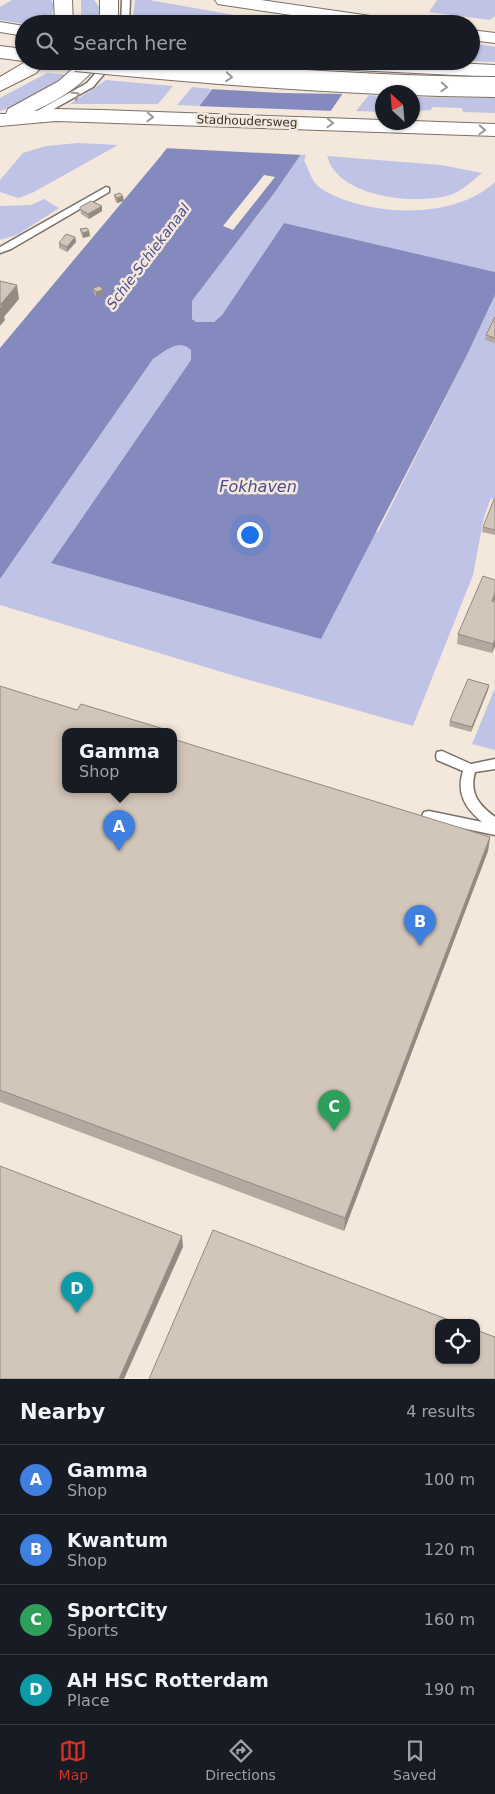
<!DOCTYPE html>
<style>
:root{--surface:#171b24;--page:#242831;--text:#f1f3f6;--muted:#9ea1a6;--line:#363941;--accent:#d93025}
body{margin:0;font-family:"DejaVu Sans",sans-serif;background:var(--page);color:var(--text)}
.controls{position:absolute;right:15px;bottom:15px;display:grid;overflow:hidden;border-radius:10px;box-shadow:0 1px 4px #0004}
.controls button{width:45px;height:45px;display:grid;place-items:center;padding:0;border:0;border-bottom:1px solid var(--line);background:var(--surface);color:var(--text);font:25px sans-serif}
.compass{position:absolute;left:375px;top:85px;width:45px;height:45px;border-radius:50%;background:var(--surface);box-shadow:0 1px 4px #0004;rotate:334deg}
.you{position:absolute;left:249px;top:534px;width:18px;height:18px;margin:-12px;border:4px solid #fff;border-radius:50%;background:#1a73e8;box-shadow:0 0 0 8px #1a73e833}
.badge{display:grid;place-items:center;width:32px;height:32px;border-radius:50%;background:var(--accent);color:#fff;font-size:16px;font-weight:700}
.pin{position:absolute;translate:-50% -41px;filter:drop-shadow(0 1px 2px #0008)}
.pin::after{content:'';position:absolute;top:26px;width:18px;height:15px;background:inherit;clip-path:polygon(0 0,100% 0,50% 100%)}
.popup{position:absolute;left:62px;top:728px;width:115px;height:65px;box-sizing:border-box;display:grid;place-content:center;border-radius:10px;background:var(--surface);filter:drop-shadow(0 1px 4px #0005);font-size:16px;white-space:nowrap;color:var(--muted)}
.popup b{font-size:19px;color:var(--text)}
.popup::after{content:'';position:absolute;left:50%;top:100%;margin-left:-10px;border:10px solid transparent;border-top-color:var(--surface)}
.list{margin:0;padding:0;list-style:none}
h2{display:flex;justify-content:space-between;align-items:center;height:65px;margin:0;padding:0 20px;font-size:21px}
h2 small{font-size:16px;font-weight:400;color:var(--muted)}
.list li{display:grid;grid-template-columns:32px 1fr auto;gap:15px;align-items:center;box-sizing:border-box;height:70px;padding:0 20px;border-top:1px solid var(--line)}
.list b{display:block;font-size:19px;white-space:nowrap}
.list p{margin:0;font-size:16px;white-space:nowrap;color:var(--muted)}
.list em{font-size:16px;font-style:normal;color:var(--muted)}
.icon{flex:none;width:28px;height:28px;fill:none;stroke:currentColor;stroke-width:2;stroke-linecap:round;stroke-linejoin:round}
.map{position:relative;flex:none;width:495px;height:1379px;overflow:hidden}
.search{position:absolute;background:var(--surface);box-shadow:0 1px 4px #0004;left:15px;right:15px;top:15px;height:55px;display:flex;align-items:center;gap:12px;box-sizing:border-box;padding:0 18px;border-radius:28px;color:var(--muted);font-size:19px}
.sheet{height:345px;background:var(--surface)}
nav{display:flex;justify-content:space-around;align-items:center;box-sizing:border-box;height:70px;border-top:1px solid var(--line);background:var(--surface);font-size:14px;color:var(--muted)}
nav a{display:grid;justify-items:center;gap:2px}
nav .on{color:var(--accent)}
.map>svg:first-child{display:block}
.green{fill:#bfc3e5}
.water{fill:#858abe}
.pier{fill:#f4e7db}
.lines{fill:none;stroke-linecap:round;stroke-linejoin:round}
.service-casing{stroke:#7b7065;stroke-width:3}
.primary-casing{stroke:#7b7065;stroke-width:2}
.motorway-casing{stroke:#7b7065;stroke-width:2}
.service{fill:#fff;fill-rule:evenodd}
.primary{fill:#fff;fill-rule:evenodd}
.motorway{fill:#fff;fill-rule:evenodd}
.primary-bridge-casing{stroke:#7b7065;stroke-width:22;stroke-linecap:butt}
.primary-bridge{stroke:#fff;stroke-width:20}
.wall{fill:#b5a99f}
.shaded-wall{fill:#938a82}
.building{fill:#d2c5b9;stroke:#938a82}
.oneway{stroke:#9c9a97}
.labels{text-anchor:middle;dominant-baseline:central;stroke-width:5;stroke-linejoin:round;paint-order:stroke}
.far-street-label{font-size:12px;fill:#39342f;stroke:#f4e7db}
.far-water-label{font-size:14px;font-style:italic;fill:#4b4d8f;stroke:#f4e7db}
.water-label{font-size:16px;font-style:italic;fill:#4b4d8f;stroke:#f4e7db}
</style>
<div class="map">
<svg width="495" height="1379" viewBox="0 0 495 1379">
<rect width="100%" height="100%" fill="#f4e7db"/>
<path class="green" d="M 12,0 L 51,0 L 54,5 L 50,24 L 24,24 L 0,20 L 0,7 Z
M 81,0 L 94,0 L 100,8 L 97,24 L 81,24 Z
M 135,0 L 149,0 L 234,15 L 227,24 L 132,24 Z
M 437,0 L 495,0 L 495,16 L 490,20 L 429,12 Z
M 471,43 L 495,47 L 495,62 L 465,61 L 471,61 Z
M 47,73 L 73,75 L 26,102 L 0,111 L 0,98 Z
M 106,80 L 173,86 L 158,104 L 70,104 Z
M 192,87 L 212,89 L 199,106 L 177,105 Z
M 369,95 L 382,96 L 382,112 L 356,111 Z
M 412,97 L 495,98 L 495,113 L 463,112 L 462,108 L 432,107 L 431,110 L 413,111 Z
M 78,143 L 118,145 L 32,193 L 18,198 L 0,192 L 0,180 L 23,153 L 46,146 Z
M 301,154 L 306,155 L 304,160 C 308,167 310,177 316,184 C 322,191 333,195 342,199 C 388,216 457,217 495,182 L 495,272 L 284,223 L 222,315 L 214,322 L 196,322 L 192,319 L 192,301 L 275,192 Z
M 327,156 L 441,165 L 482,173 C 472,181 462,191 450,195 C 418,204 356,199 334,170 C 331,167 329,161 327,156 Z
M 44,199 L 59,208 L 17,235 L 0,240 L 0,206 L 31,205 Z
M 495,295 L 495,500 L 491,498 L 484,517 L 473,575 L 413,726 L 235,676 L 0,605 L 0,579 L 153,359 C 165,351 179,338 191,350 L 191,360 L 51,563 L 378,532 L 467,355 Z
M 495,688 L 495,750 L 472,744 Z"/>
<path class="water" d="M 234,61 L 365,61 L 275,192 L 192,301 L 192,319 L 196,322 L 214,322 L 222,315 L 284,223 L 495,272 L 495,295 L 467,355 L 321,639 L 51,563 L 191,360 L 191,350 C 179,338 165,351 153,359 L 0,579 L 0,348 L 160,157 Z"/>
<path class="pier" d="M 278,0 L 333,0 L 403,11 L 394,24 L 293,24 L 263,19 Z
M 230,61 L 368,61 L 357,78 L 225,68 Z
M 222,72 L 356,78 L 346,94 L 281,93 L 209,89 Z
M 196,106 L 334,111 L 303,155 L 164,148 Z
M 264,175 L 275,177 L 233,230 L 223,226 Z"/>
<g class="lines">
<g class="service-casing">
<path id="service" d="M 122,0 L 130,0 L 129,24 L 121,24 Z
M 106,61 L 115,61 L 93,87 L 36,119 L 30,119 L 30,115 L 87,83 Z
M 106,187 L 109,188 L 109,192 L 11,249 L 0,253 L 0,247 Z
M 442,751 L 471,764 L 495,759 L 495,769 L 475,772 C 469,794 479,805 495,817 L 495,835 L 424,820 L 422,816 L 424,812 L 429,811 L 482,822 C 465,808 456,793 463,771 L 437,760 L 436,756 L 437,752 Z"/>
</g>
<g class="primary-casing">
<path id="primary" d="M 100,0 L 118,0 L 118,24 L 100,24 Z
M 215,0 L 261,0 L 391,19 L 397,20 L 400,24 L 352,24 L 224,5 L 218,4 Z
M 471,30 L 495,33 L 495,43 L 471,40 Z
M 0,46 L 24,49 L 24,61 L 0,58 Z
M 81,61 L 100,61 C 84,85 60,99 34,111 L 56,109 L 101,110 L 382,120 L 382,122 L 412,121 L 495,124 L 495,136 L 56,121 L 0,126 L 0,114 L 6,114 L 8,109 L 59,81 Z"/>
</g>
<g class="motorway-casing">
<path id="motorway" d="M 54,0 L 72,0 L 73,24 L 55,24 Z
M 0,22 L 24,26 L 24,36 L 0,32 Z
M 27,61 L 47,61 L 36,73 L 0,91 L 0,77 Z
M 286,61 L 412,61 L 495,65 L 495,77 L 295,67 L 288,65 Z"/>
</g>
<use href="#service" class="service"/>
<use href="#primary" class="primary"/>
<use href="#motorway" class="motorway"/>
<g class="primary-bridge-casing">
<path id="primary-bridge" d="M 76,61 C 215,75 355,86 495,87"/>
</g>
<use href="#primary-bridge" class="primary-bridge"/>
</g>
<path class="wall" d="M 114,195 L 124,201 L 117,203 L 115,200 Z
M 80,207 L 102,211 L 89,219 L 81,214 Z
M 80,229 L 89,231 L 90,236 L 83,238 L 81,234 Z
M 75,237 L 76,242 L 67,252 L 59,248 L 59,243 Z
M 93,288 L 103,295 L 96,297 L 94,293 Z
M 495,317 L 495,343 L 485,340 L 486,335 Z
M 495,499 L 495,535 L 482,532 L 483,527 Z
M 495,580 L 495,599 L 494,601 L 495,602 L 495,646 L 492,653 L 457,644 L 458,634 Z
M 489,685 L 488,690 L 471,732 L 449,726 L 450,721 Z
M 0,686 L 65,732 L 490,837 L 488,851 L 344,1231 L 0,1102 Z"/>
<path class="shaded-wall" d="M 123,196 L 124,201 L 117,203 L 117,198 Z
M 102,206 L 102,211 L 89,219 L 88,214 Z
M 89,231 L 90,236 L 83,238 L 83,233 Z
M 75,237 L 76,242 L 67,252 L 67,247 Z
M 17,285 L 19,299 L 4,317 L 5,320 L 0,326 L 0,305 Z
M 103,290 L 103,295 L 96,297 L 96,292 Z
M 495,593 L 495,599 L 490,610 L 492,601 Z
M 495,640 L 495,646 L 492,653 L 493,644 Z
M 489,685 L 488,690 L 471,732 L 472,727 Z
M 490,837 L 488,851 L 344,1231 L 345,1218 Z
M 182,1236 L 183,1247 L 124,1379 L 119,1379 Z"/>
<path class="building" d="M 120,193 L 123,196 L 117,198 L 114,195 Z
M 91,201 L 102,206 L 88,214 L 80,209 L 80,207 Z
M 87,228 L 89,231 L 83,233 L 80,229 Z
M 66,234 L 75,237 L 67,247 L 59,243 Z
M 0,281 L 17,285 L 0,305 L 3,305 L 0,309 Z
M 100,286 L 103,290 L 96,292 L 93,288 Z
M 495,317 L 495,338 L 486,335 Z
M 494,499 L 495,499 L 495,530 L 483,527 Z
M 483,576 L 495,580 L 495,593 L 492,601 L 495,602 L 495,640 L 493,644 L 458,634 Z
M 468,679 L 489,685 L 472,727 L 450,721 Z
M 0,686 L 77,710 L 81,704 L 164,729 L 163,732 L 65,732 L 65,790 L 173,790 L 173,739 L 490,837 L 345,1218 L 0,1090 Z
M 0,1166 L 182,1236 L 119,1379 L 0,1379 Z
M 213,1230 L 457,1323 L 439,1323 L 439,1360 L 476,1360 L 476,1330 L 495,1337 L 495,1379 L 149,1379 Z"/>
<defs><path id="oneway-chevron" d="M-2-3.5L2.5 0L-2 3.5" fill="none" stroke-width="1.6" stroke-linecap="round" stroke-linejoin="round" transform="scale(1.25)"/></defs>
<g class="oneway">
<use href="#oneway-chevron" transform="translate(229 77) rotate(5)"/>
<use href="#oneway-chevron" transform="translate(444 87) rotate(2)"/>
<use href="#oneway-chevron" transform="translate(76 95) rotate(-30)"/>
<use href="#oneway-chevron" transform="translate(150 117) rotate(2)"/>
<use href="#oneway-chevron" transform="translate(330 123) rotate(2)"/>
<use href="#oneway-chevron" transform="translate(482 130) rotate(2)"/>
</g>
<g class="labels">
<g class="far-street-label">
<text transform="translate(247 121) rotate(2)">Stadhoudersweg</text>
</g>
<g class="far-water-label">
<text transform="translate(148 256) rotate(-53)">Schie-Schiekanaal</text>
</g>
<g class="water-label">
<text x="258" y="486">Fokhaven</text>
</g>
</g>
</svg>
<div class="controls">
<button><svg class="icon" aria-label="locate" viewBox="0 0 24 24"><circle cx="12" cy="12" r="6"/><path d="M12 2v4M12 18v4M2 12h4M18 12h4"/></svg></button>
</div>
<svg class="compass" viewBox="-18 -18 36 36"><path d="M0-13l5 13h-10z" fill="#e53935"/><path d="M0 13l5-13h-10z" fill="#9ea1a6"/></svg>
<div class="you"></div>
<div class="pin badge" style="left:119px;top:851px;background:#3f7fe0">A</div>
<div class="popup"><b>Gamma</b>Shop</div>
<div class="pin badge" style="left:420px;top:946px;background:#3f7fe0">B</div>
<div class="pin badge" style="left:334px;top:1131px;background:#2e9e5b">C</div>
<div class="pin badge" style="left:77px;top:1313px;background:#0f9aa8">D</div>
<div class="search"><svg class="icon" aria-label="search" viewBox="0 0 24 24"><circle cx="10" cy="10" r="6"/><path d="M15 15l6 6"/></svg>Search here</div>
</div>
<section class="sheet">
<h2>Nearby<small>4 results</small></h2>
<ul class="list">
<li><span class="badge" style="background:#3f7fe0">A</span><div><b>Gamma</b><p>Shop</p></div><em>100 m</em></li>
<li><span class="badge" style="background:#3f7fe0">B</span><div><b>Kwantum</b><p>Shop</p></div><em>120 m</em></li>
<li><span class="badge" style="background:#2e9e5b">C</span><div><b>SportCity</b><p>Sports</p></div><em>160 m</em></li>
<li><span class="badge" style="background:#0f9aa8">D</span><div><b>AH HSC Rotterdam</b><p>Place</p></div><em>190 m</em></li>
</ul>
</section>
<nav>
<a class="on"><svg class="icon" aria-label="map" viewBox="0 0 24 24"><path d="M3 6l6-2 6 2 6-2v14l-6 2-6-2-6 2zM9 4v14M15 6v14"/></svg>Map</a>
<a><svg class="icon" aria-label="directions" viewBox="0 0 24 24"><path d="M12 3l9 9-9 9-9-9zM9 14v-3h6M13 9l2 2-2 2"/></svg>Directions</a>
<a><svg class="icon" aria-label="saved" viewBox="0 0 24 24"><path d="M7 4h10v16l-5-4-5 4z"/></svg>Saved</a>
</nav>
